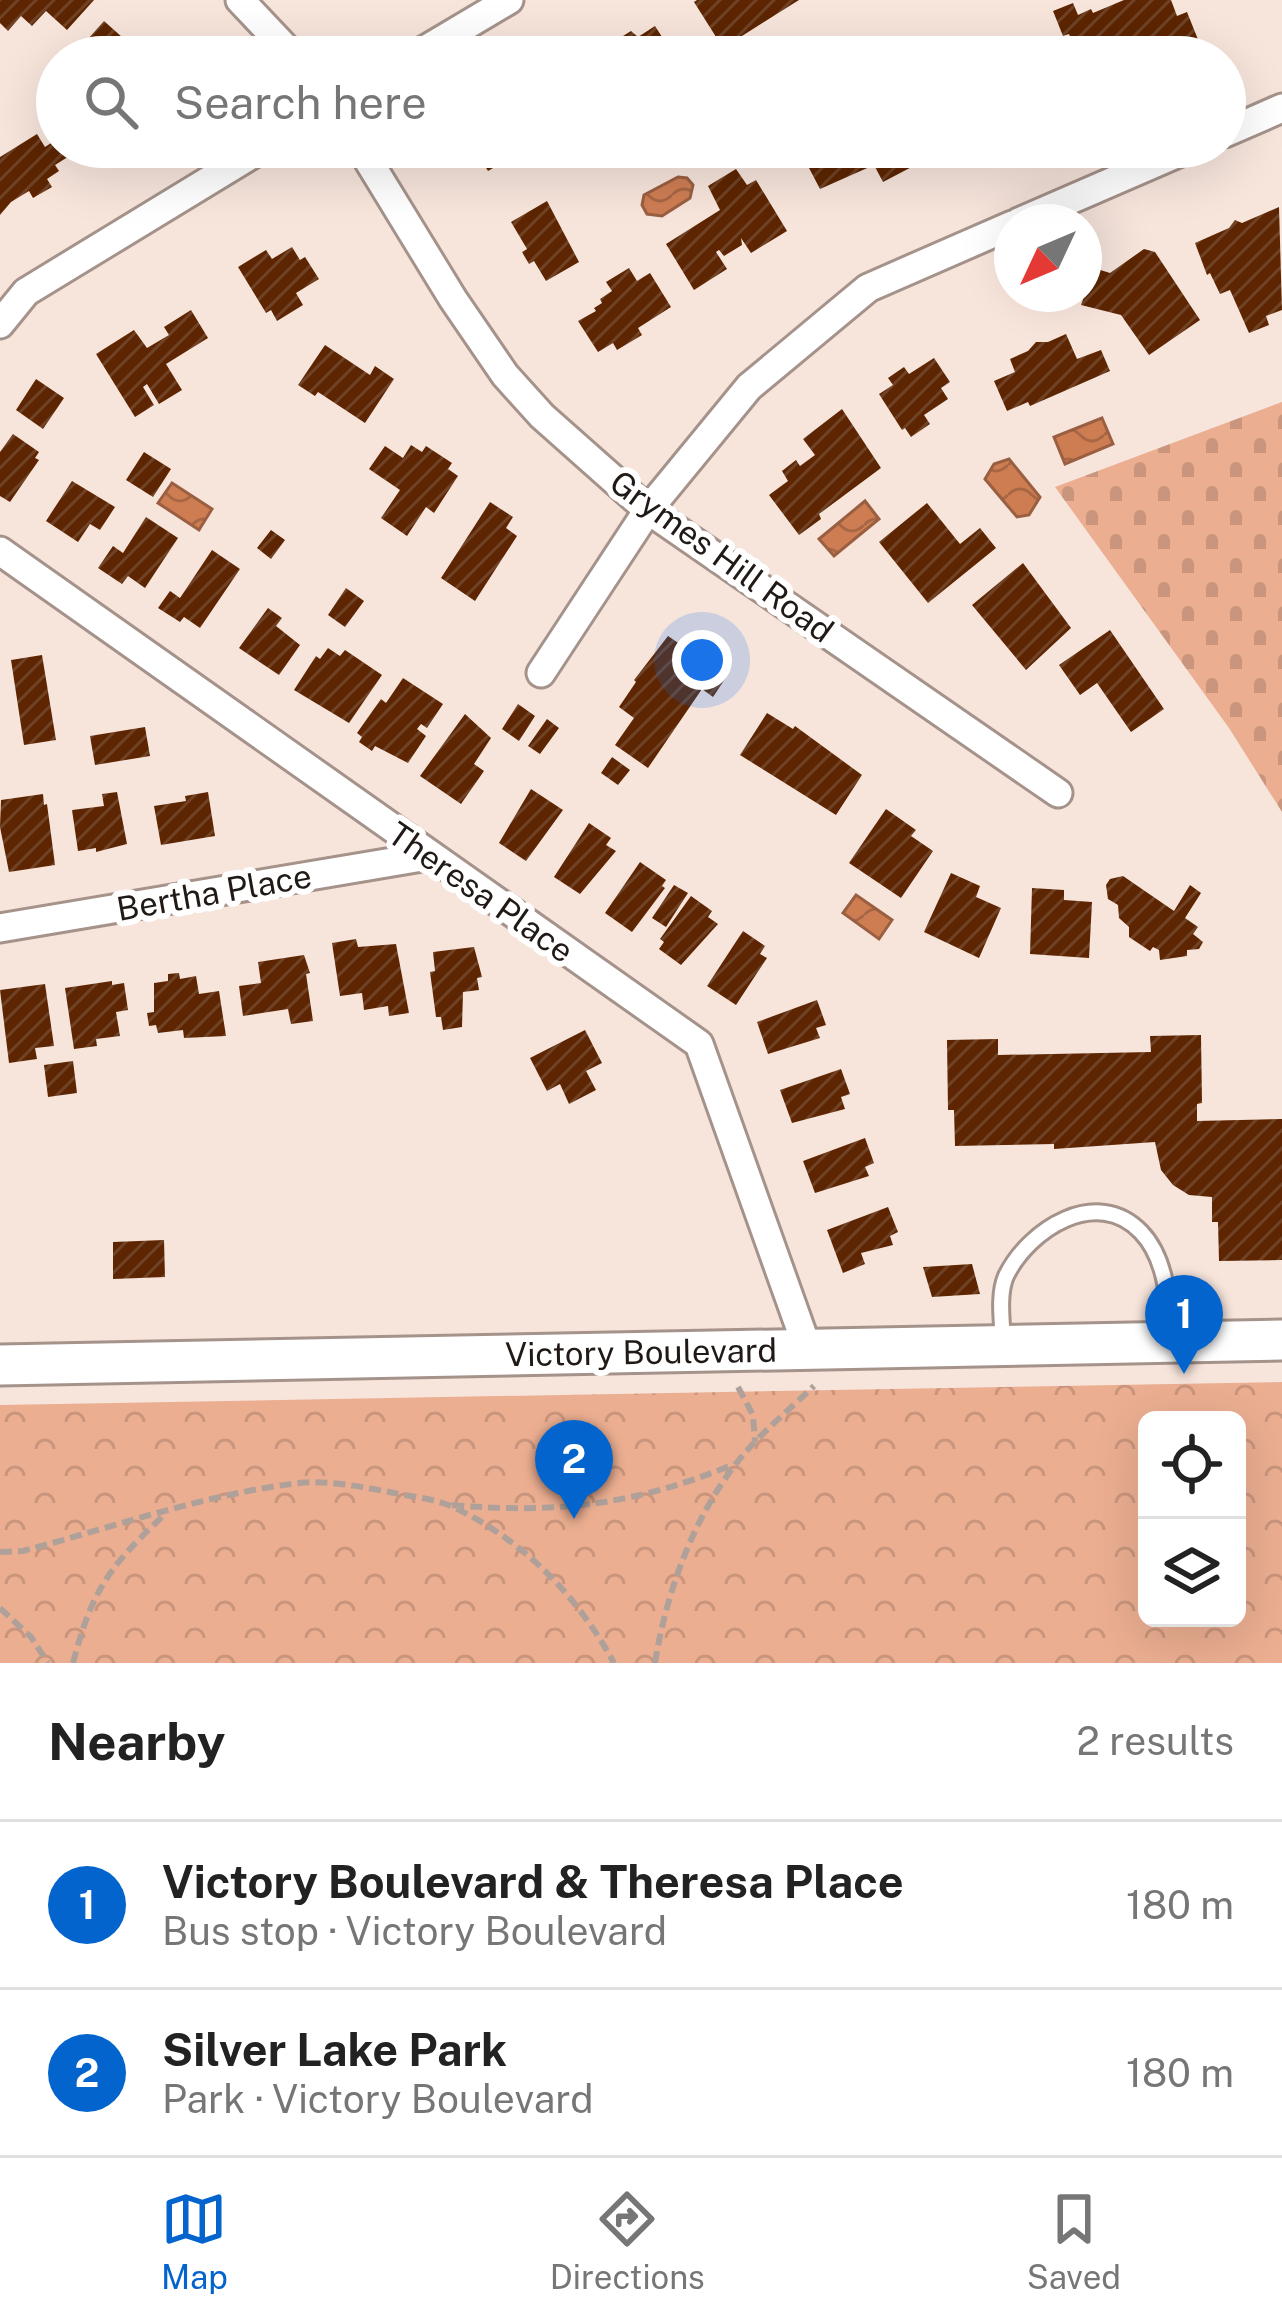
<!DOCTYPE html>
<meta charset="utf-8">
<style>
:root{--surface:#fff;--page:#f2f2f2;--text:#222;--muted:#767676;--line:#e0e0e0;--accent:#0364cd}
body{margin:0;font-family:"Public Sans",sans-serif;background:var(--page);color:var(--text)}
.controls{position:absolute;right:36px;bottom:36px;display:grid;overflow:hidden;border-radius:18px;box-shadow:0 12px 48px #0002}
.controls button{width:108px;height:108px;display:grid;place-items:center;padding:0;border:0;border-bottom:3px solid var(--line);background:var(--surface);color:var(--text);font:60px sans-serif}
.compass{position:absolute;left:994px;top:204px;width:108px;height:108px;border-radius:50%;background:var(--surface);box-shadow:0 12px 48px #0002;rotate:226deg}
.you{position:absolute;left:702px;top:660px;width:42px;height:42px;margin:-30px;border:9px solid #fff;border-radius:50%;background:#1a73e8;box-shadow:0 0 0 18px #1a73e833}
.badge{display:grid;place-items:center;width:78px;height:78px;border-radius:50%;background:var(--accent);color:#fff;font-size:39px;font-weight:700}
.pin{position:absolute;translate:-50% -99px;filter:drop-shadow(0 3px 6px #0008)}
.pin::after{content:'';position:absolute;top:63px;width:42px;height:36px;background:inherit;clip-path:polygon(0 0,100% 0,50% 100%)}
.list{margin:0;padding:0;list-style:none}
h2{display:flex;justify-content:space-between;align-items:center;height:156px;margin:0;padding:0 48px;font-size:51px}
h2 small{font-size:39px;font-weight:400;color:var(--muted)}
.list li{display:grid;grid-template-columns:78px 1fr auto;gap:36px;align-items:center;box-sizing:border-box;height:168px;padding:0 48px;border-top:3px solid var(--line)}
.list b{display:block;font-size:45px;white-space:nowrap}
.list p{margin:0;font-size:39px;white-space:nowrap;color:var(--muted)}
.list em{font-size:39px;font-style:normal;color:var(--muted)}
.icon{flex:none;width:66px;height:66px;fill:none;stroke:currentColor;stroke-width:2;stroke-linecap:round;stroke-linejoin:round}
.map{position:relative;flex:none;width:1282px;height:1663px;overflow:hidden}
.search{position:absolute;background:var(--surface);box-shadow:0 12px 48px #0002;left:36px;right:36px;top:36px;height:132px;display:flex;align-items:center;gap:30px;box-sizing:border-box;padding:0 42px;border-radius:66px;color:var(--muted);font-size:45px}
.sheet{height:492px;background:var(--surface)}
nav{display:flex;justify-content:space-around;align-items:center;box-sizing:border-box;height:168px;border-top:3px solid var(--line);background:var(--surface);font-size:33px;color:var(--muted)}
nav a{display:grid;justify-items:center;gap:6px}
nav .on{color:var(--accent)}
.map>svg:first-child{display:block}
.cemetery{fill:url(#cemetery-stones)}
.park{fill:url(#park-crowns);fill-rule:evenodd}
.water{fill:url(#water-waves);stroke:#9a5f41;stroke-width:3}
.building{fill:url(#building-hatch)}
.lines{fill:none;stroke-linecap:round;stroke-linejoin:round}
.lane-casing{stroke:#a5938b;stroke-width:20}
.street-casing{stroke:#a5938b;stroke-width:33}
.secondary-casing{stroke:#a5938b;stroke-width:45}
.path{stroke:#afa19a;stroke-width:6;stroke-dasharray:12 6;stroke-linecap:butt}
.lane{stroke:#fff;stroke-width:14}
.street{stroke:#fff;stroke-width:27}
.secondary{stroke:#fff;stroke-width:39}
.labels{text-anchor:middle;dominant-baseline:central;stroke-width:12;stroke-linejoin:round;paint-order:stroke}
.street-label{font-size:33px;fill:#201916;stroke:#fff}
</style>
<div class="map">
<svg width="1282" height="1663" viewBox="0 0 1282 1663">
<defs>
<pattern id="cemetery-stones" width="16" height="16" patternUnits="userSpaceOnUse" patternTransform="scale(3)"><rect width="16" height="16" fill="#ebae91"/><path d="M2 7V4a2 2 0 0 1 4 0v3zM10 15v-3a2 2 0 0 1 4 0v3z" fill="#c9957c"/></pattern>
<pattern id="park-crowns" width="20" height="18" patternUnits="userSpaceOnUse" patternTransform="scale(3)"><rect width="20" height="18" fill="#ebae91"/><path d="M2 6a3 3 0 1 1 6 0M12 15a3 3 0 1 1 6 0" fill="none" stroke="#c9957c"/></pattern>
<pattern id="water-waves" width="16" height="10" patternUnits="userSpaceOnUse" patternTransform="scale(3)"><rect width="16" height="10" fill="#ce7d53"/><path d="M0 5q4-4 8 0t8 0" fill="none" stroke="#a76644"/></pattern>
<pattern id="building-hatch" width="6" height="6" patternUnits="userSpaceOnUse" patternTransform="scale(3)"><rect width="6" height="6" fill="#5d2501"/><path d="M-1 1l2-2M0 6l6-6M5 7l2-2" fill="none" stroke="#704326"/></pattern>
</defs>
<rect width="100%" height="100%" fill="#f7e5dc"/>
<path class="cemetery" d="M 1282,402 L 1282,812 L 1229,728 L 1055,487 Z"/>
<path class="park" d="M 1282,1382 L 1282,1663 L 0,1663 L 0,1405 ZM 1147,1420 L 1237,1420 L 1237,1618 L 1147,1618 Z"/>
<path class="water" d="M 678,177 L 687,178 L 693,185 L 690,198 L 662,216 L 647,214 L 642,205 L 644,195 Z
M 1102,418 L 1113,444 L 1065,464 L 1054,437 Z
M 1009,459 L 1040,497 L 1029,515 L 1017,517 L 985,479 L 994,464 Z
M 172,483 L 212,509 L 199,530 L 158,503 Z
M 865,501 L 879,519 L 834,556 L 819,539 Z
M 856,895 L 892,920 L 879,939 L 843,913 Z"/>
<path class="building" d="M 0,0 L 94,0 L 67,30 L 46,11 L 32,26 L 21,16 L 8,31 L 0,23 Z
M 697,0 L 799,0 L 723,48 L 694,2 Z
M 1124,0 L 1171,0 L 1177,16 L 1187,12 L 1201,47 L 1176,57 L 1156,57 L 1153,50 L 1135,57 L 1078,57 L 1069,34 L 1063,36 L 1053,11 L 1073,3 L 1078,15 L 1091,9 L 1093,13 Z
M 104,21 L 141,54 L 151,43 L 167,57 L 72,57 Z
M 655,26 L 675,57 L 582,57 L 594,50 L 599,57 L 625,40 L 623,36 L 631,31 L 638,37 Z
M 37,134 L 45,147 L 57,139 L 57,147 L 66,147 L 71,155 L 55,165 L 59,171 L 47,179 L 52,187 L 33,198 L 29,191 L 11,202 L 0,215 L 0,157 Z
M 473,147 L 529,147 L 488,171 Z
M 798,147 L 918,147 L 925,160 L 883,182 L 874,165 L 820,189 Z
M 736,169 L 747,185 L 756,180 L 787,231 L 751,253 L 741,238 L 742,245 L 724,256 L 719,250 L 716,252 L 727,269 L 694,290 L 666,244 L 720,210 L 708,186 Z
M 547,201 L 579,262 L 546,281 L 534,261 L 529,264 L 522,252 L 527,249 L 511,222 Z
M 1279,207 L 1282,310 L 1266,316 L 1269,325 L 1249,333 L 1230,290 L 1220,294 L 1210,273 L 1207,275 L 1195,243 L 1229,228 L 1235,220 L 1242,223 Z
M 292,247 L 300,260 L 305,257 L 319,279 L 296,293 L 303,305 L 277,321 L 271,310 L 266,313 L 238,267 L 266,250 L 272,259 Z
M 1144,249 L 1155,252 L 1200,320 L 1149,355 L 1121,315 L 1081,305 L 1094,268 L 1110,273 Z
M 629,268 L 637,281 L 650,273 L 671,307 L 638,328 L 642,335 L 617,350 L 613,343 L 598,352 L 578,321 L 596,311 L 594,308 L 602,303 L 600,299 L 612,291 L 606,282 Z
M 191,310 L 208,338 L 166,364 L 182,390 L 159,404 L 147,384 L 143,387 L 154,405 L 135,417 L 96,354 L 134,330 L 147,348 L 169,335 L 164,327 Z
M 1066,334 L 1077,359 L 1101,350 L 1110,371 L 1030,406 L 1028,402 L 1007,411 L 994,381 L 1015,372 L 1010,359 L 1028,351 L 1036,342 L 1048,342 Z
M 325,345 L 370,375 L 375,366 L 394,379 L 365,423 L 318,392 L 315,396 L 298,385 Z
M 934,358 L 950,382 L 941,388 L 948,399 L 924,415 L 930,424 L 911,437 L 905,428 L 902,430 L 879,394 L 893,385 L 888,378 L 904,367 L 909,374 Z
M 36,379 L 64,398 L 43,429 L 16,410 Z
M 842,409 L 881,468 L 819,514 L 821,519 L 799,535 L 769,495 L 788,481 L 782,471 L 796,460 L 800,466 L 815,455 L 803,439 Z
M 13,434 L 39,452 L 35,458 L 39,460 L 10,502 L 0,496 L 0,452 Z
M 411,445 L 422,452 L 426,446 L 452,463 L 448,469 L 458,476 L 434,513 L 426,507 L 407,536 L 381,518 L 400,490 L 369,469 L 385,446 L 403,458 Z
M 144,452 L 171,469 L 153,497 L 126,480 Z
M 72,481 L 115,507 L 100,530 L 90,524 L 78,542 L 46,521 Z
M 490,502 L 513,517 L 506,528 L 517,536 L 475,601 L 441,578 Z
M 927,503 L 960,544 L 980,528 L 996,548 L 928,603 L 879,542 Z
M 146,517 L 178,538 L 145,588 L 128,576 L 122,584 L 98,568 L 113,546 L 123,553 Z
M 271,530 L 285,540 L 271,559 L 257,548 Z
M 212,550 L 240,569 L 200,628 L 184,617 L 180,622 L 158,608 L 170,591 L 180,598 Z
M 1023,563 L 1071,628 L 1026,670 L 972,605 Z
M 346,588 L 364,601 L 345,627 L 328,615 Z
M 268,608 L 282,618 L 276,626 L 300,645 L 279,675 L 239,648 Z
M 1110,630 L 1164,709 L 1131,732 L 1097,683 L 1080,695 L 1059,665 Z
M 668,636 L 727,676 L 713,697 L 702,689 L 648,768 L 615,745 L 634,718 L 619,707 L 636,682 L 634,680 Z
M 328,648 L 340,656 L 345,650 L 382,675 L 349,723 L 294,690 L 316,656 L 320,659 Z
M 42,655 L 56,740 L 24,745 L 11,660 Z
M 403,678 L 443,704 L 427,728 L 421,724 L 417,729 L 426,736 L 408,763 L 375,746 L 372,751 L 359,742 L 362,737 L 357,733 L 381,699 L 386,703 Z
M 518,704 L 535,716 L 519,741 L 502,729 Z
M 767,713 L 793,729 L 795,726 L 862,775 L 836,815 L 740,755 Z
M 465,714 L 491,738 L 474,764 L 484,771 L 461,804 L 420,776 Z
M 547,719 L 559,728 L 540,754 L 528,746 Z
M 145,727 L 150,756 L 95,765 L 90,736 Z
M 612,757 L 630,770 L 618,785 L 601,773 Z
M 531,789 L 563,810 L 526,861 L 499,843 Z
M 117,792 L 127,844 L 96,852 L 96,848 L 78,851 L 72,810 L 104,806 L 102,794 Z
M 208,792 L 215,836 L 161,845 L 154,806 L 186,801 L 185,796 Z
M 43,794 L 44,805 L 47,804 L 55,865 L 9,872 L 0,827 L 1,800 Z
M 886,809 L 916,830 L 911,836 L 933,851 L 901,898 L 849,863 Z
M 589,823 L 611,838 L 606,845 L 616,851 L 580,894 L 554,877 Z
M 640,862 L 666,880 L 662,886 L 665,888 L 632,932 L 605,913 Z
M 951,873 L 980,886 L 976,897 L 1001,908 L 979,958 L 924,932 Z
M 1123,876 L 1174,911 L 1190,885 L 1201,893 L 1185,918 L 1198,927 L 1193,934 L 1203,942 L 1199,949 L 1187,950 L 1187,956 L 1160,960 L 1159,950 L 1153,947 L 1150,951 L 1129,937 L 1129,927 L 1119,918 L 1118,905 L 1108,899 L 1106,885 L 1110,879 Z
M 674,885 L 688,893 L 666,927 L 652,918 Z
M 1032,888 L 1064,890 L 1064,900 L 1092,902 L 1089,958 L 1030,954 Z
M 691,896 L 712,911 L 708,917 L 718,924 L 681,965 L 659,949 L 664,942 L 660,939 Z
M 743,931 L 765,946 L 760,954 L 767,958 L 736,1005 L 707,986 Z
M 356,939 L 358,947 L 396,944 L 409,1013 L 389,1016 L 388,1006 L 364,1010 L 362,993 L 340,996 L 332,943 Z
M 474,947 L 482,977 L 477,978 L 479,990 L 463,992 L 462,1027 L 443,1030 L 441,1017 L 436,1017 L 430,972 L 435,971 L 433,952 Z
M 304,955 L 310,973 L 306,974 L 313,1021 L 291,1024 L 288,1009 L 243,1016 L 239,986 L 261,983 L 258,962 Z
M 179,973 L 180,979 L 196,976 L 199,994 L 219,991 L 226,1036 L 184,1038 L 183,1030 L 158,1033 L 156,1025 L 149,1026 L 147,1013 L 154,1012 L 154,983 L 168,981 L 168,974 Z
M 112,981 L 112,985 L 124,983 L 128,1010 L 116,1012 L 120,1036 L 96,1039 L 97,1046 L 74,1049 L 65,988 Z
M 45,984 L 54,1046 L 35,1048 L 37,1059 L 9,1063 L 0,990 Z
M 817,1000 L 826,1025 L 816,1028 L 820,1038 L 768,1054 L 757,1022 Z
M 585,1030 L 602,1063 L 586,1071 L 596,1090 L 569,1104 L 560,1084 L 547,1091 L 530,1058 Z
M 1201,1035 L 1202,1103 L 1197,1104 L 1197,1121 L 1282,1119 L 1282,1260 L 1219,1261 L 1218,1222 L 1212,1222 L 1212,1197 L 1189,1195 L 1173,1185 L 1161,1170 L 1155,1142 L 1054,1149 L 1054,1144 L 955,1146 L 954,1110 L 948,1110 L 947,1040 L 998,1039 L 998,1055 L 1151,1052 L 1150,1036 Z
M 73,1061 L 77,1093 L 48,1097 L 44,1065 Z
M 841,1069 L 850,1094 L 841,1097 L 845,1109 L 792,1123 L 780,1090 Z
M 865,1138 L 874,1163 L 865,1167 L 869,1176 L 815,1193 L 803,1161 Z
M 888,1207 L 898,1232 L 890,1236 L 893,1245 L 861,1253 L 865,1264 L 843,1273 L 827,1230 Z
M 164,1240 L 165,1277 L 113,1279 L 113,1242 Z
M 972,1264 L 980,1294 L 932,1297 L 923,1267 Z"/>
<g class="lines">
<g class="lane-casing">
<path id="lane" d="M 1003,1341 C 1002,1321 998,1294 1006,1276 C 1029,1229 1097,1186 1141,1232 C 1167,1259 1168,1302 1172,1337"/>
</g>
<g class="street-casing">
<path id="street" d="M 240,0 L 294,57
M 413,57 L 509,0
M 1225,133 L 1282,108
M 360,147 L 453,299 L 505,375 L 542,416 L 648,510 L 1058,793
M 1019,222 L 1192,147
M 0,324 L 26,292 L 264,147
M 0,551 L 699,1044 L 808,1350
M 541,673 L 648,510 L 749,387 L 868,288 L 1012,225
M 0,928 L 428,856"/>
</g>
<g class="secondary-casing">
<path id="secondary" d="M 0,1365 L 1282,1340"/>
</g>
<path class="path" d="M 738,1387 L 753,1415 L 755,1442
M 452,1505 C 557,1514 634,1505 732,1465
M 0,1552 L 23,1551 C 114,1527 206,1494 299,1483 C 328,1480 362,1487 390,1492 C 410,1497 434,1498 453,1507 C 523,1540 577,1595 614,1663
M 0,1608 L 31,1637 L 48,1663
M 73,1663 C 92,1590 109,1567 163,1516
M 655,1663 C 666,1594 692,1521 735,1465 C 757,1436 788,1411 814,1386"/>
<use href="#lane" class="lane"/>
<use href="#street" class="street"/>
<use href="#secondary" class="secondary"/>
</g>
<g class="labels">
<g class="street-label">
<text transform="translate(722 556) rotate(36)">Grymes Hill Road</text>
<text transform="translate(214 892) rotate(-10)">Bertha Place</text>
<text transform="translate(481 892) rotate(35)">Theresa Place</text>
<text transform="translate(641 1352) rotate(-1)">Victory Boulevard</text>
</g>
</g>
</svg>
<div class="controls">
<button><svg class="icon" aria-label="locate" viewBox="0 0 24 24"><circle cx="12" cy="12" r="6"/><path d="M12 2v4M12 18v4M2 12h4M18 12h4"/></svg></button>
<button><svg class="icon" aria-label="layers" viewBox="0 0 24 24"><path d="M12 4l9 5-9 5-9-5zM3 14l9 5 9-5"/></svg></button>
</div>
<svg class="compass" viewBox="-18 -18 36 36"><path d="M0-13l5 13h-10z" fill="#e53935"/><path d="M0 13l5-13h-10z" fill="#767676"/></svg>
<div class="you"></div>
<div class="pin badge" style="left:1184px;top:1374px">1</div>
<div class="pin badge" style="left:574px;top:1519px">2</div>
<div class="search"><svg class="icon" aria-label="search" viewBox="0 0 24 24"><circle cx="10" cy="10" r="6"/><path d="M15 15l6 6"/></svg>Search here</div>
</div>
<section class="sheet">
<h2>Nearby<small>2 results</small></h2>
<ul class="list">
<li><span class="badge">1</span><div><b>Victory Boulevard &amp; Theresa Place</b><p>Bus stop · Victory Boulevard</p></div><em>180 m</em></li>
<li><span class="badge">2</span><div><b>Silver Lake Park</b><p>Park · Victory Boulevard</p></div><em>180 m</em></li>
</ul>
</section>
<nav>
<a class="on"><svg class="icon" aria-label="map" viewBox="0 0 24 24"><path d="M3 6l6-2 6 2 6-2v14l-6 2-6-2-6 2zM9 4v14M15 6v14"/></svg>Map</a>
<a><svg class="icon" aria-label="directions" viewBox="0 0 24 24"><path d="M12 3l9 9-9 9-9-9zM9 14v-3h6M13 9l2 2-2 2"/></svg>Directions</a>
<a><svg class="icon" aria-label="saved" viewBox="0 0 24 24"><path d="M7 4h10v16l-5-4-5 4z"/></svg>Saved</a>
</nav>
